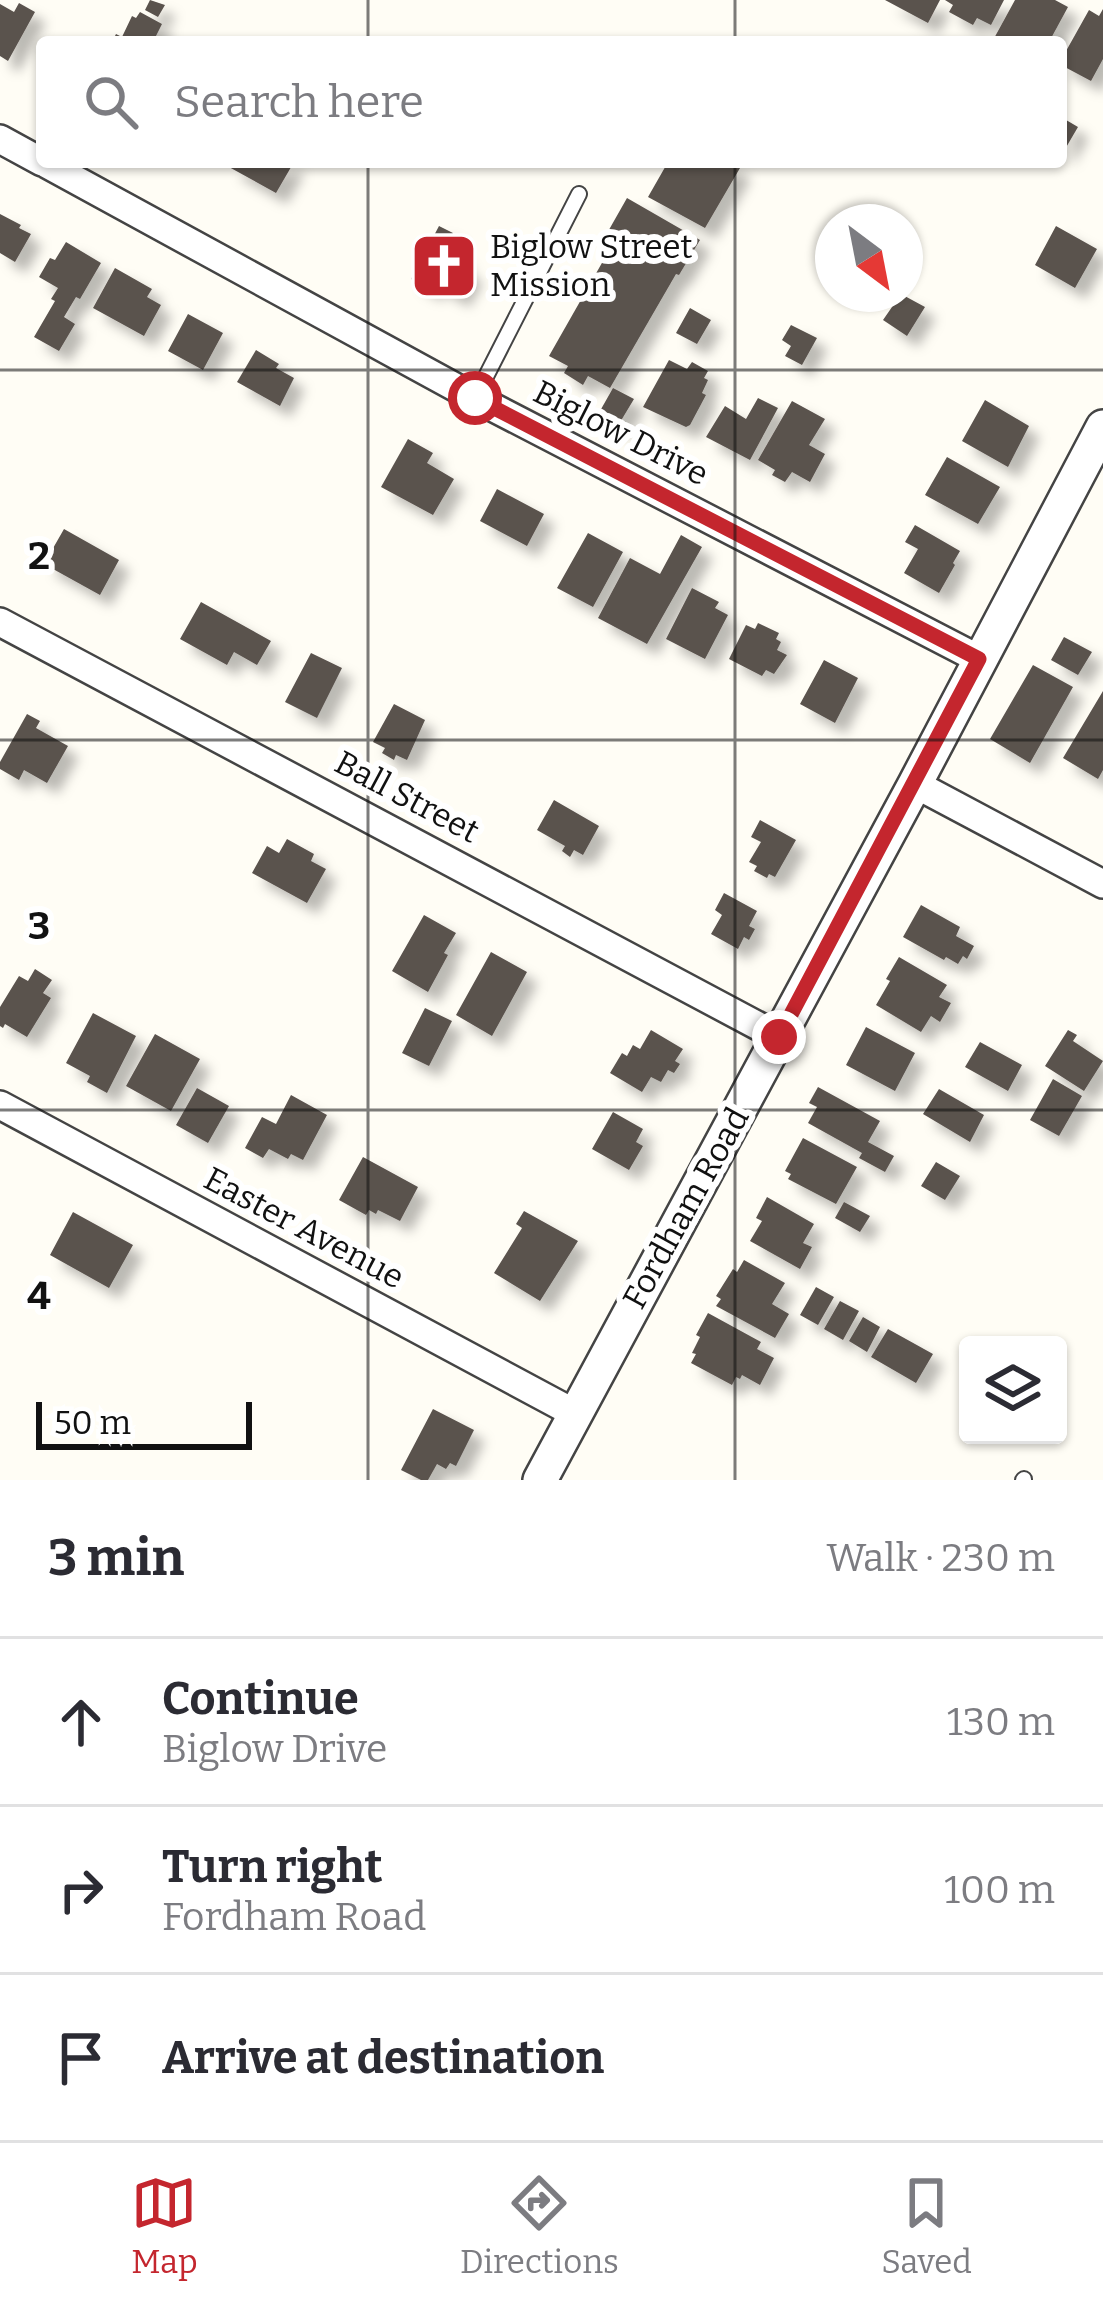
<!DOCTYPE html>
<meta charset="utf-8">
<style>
:root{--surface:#fff;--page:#f7f7f7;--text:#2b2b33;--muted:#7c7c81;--line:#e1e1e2;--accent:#c4262e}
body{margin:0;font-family:Bitter,serif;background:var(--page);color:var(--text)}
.controls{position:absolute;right:36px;bottom:36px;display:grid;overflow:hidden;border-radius:12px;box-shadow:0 3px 9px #0004}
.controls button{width:108px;height:108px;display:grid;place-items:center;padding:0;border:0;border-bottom:3px solid var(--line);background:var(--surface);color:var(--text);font:60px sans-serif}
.compass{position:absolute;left:815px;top:204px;width:108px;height:108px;border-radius:50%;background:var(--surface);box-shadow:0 3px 9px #0004;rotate:148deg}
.scale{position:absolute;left:36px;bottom:30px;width:216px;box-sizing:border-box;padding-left:12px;border:6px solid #111;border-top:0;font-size:33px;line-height:42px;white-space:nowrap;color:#111;-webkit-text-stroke:9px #fff;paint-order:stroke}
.stop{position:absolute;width:36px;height:36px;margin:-27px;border:9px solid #c4262e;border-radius:50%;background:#fff}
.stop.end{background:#c4262e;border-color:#fff;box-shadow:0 3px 12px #0008}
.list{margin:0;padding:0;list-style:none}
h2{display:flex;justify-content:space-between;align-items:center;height:156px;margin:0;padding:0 48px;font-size:51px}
h2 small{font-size:39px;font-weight:400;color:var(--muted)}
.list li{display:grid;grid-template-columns:78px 1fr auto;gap:36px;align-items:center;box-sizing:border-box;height:168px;padding:0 48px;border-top:3px solid var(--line)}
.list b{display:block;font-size:45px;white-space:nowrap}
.list p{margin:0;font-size:39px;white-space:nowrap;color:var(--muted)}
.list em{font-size:39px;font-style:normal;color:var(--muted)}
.icon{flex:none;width:66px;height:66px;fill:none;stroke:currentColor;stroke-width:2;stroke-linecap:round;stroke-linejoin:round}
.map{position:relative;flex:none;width:1103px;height:1480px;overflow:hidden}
.search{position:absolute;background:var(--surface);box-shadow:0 3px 9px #0004;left:36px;right:36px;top:36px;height:132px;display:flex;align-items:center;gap:30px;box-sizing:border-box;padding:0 42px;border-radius:12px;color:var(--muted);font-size:45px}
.sheet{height:660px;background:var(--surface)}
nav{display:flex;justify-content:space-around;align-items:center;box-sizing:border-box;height:168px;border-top:3px solid var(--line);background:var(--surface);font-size:33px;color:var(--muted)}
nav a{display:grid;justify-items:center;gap:6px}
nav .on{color:var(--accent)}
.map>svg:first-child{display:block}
.building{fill:#5a524d;filter:url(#shadow)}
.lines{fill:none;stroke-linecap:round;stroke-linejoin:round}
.service-casing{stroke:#444;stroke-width:18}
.minor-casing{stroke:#444;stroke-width:32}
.tertiary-casing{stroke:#444;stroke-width:38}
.service{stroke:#fff;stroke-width:14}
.minor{stroke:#fff;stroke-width:27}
.tertiary{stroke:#fff;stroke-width:33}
.route{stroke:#c4262e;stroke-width:15}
.grid{fill:none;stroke:#111;stroke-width:3;stroke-opacity:0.55}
.labels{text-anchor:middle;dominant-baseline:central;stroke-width:12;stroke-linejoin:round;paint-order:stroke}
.poi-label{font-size:33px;fill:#111;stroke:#fff;text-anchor:start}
.street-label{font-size:33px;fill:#111;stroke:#fff}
.grid-label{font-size:39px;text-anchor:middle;font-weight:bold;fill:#111;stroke:#fff;stroke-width:12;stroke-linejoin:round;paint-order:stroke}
</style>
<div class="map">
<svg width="1103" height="1480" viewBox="0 0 1103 1480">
<defs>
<filter id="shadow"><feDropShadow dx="11" dy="11" stdDeviation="6" flood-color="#0004"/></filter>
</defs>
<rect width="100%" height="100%" fill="#fffdf5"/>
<path class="building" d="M 150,0 L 165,5 L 158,17 L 145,10 Z
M 885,0 L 940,0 L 928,23 Z
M 945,0 L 1004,0 L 991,25 L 977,18 L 973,25 L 949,12 L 953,5 Z
M 1015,0 L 1055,0 L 1068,7 L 1049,42 L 992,42 Z
M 19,3 L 35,12 L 8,61 L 0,56 L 0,4 L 14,12 Z
M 1103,9 L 1103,59 L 1091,81 L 1061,65 L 1061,60 L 1089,10 L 1099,16 Z
M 140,12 L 162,24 L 153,42 L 112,42 L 116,34 L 122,37 L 132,16 L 136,18 Z
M 1061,117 L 1078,127 L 1061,156 Z
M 232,162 L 294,162 L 276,193 L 229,167 Z
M 668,162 L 729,162 L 740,168 L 705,228 L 648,197 Z
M 627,198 L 700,240 L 679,275 L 676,274 L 610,388 L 588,376 L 583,385 L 564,373 L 568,366 L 549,356 L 615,240 L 606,235 Z
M 0,214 L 21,225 L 19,228 L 31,234 L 15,262 L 0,253 Z
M 439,226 L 453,233 L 445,248 L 463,258 L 459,264 L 472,272 L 459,296 L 435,283 L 431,290 L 411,279 Z
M 1056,226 L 1097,249 L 1075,288 L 1035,265 Z
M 66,242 L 101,263 L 80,299 L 76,297 L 64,317 L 75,324 L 59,351 L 34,337 L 55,301 L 51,299 L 58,288 L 39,277 L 50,258 L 55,260 Z
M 115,268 L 152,289 L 147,297 L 161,305 L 144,336 L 93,308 Z
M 901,294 L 925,307 L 907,336 L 883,320 Z
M 690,308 L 711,320 L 697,344 L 676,333 Z
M 188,314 L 223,333 L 203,370 L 168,351 Z
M 791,325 L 817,338 L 802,365 L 785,356 L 791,346 L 782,340 Z
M 256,350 L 279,364 L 276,368 L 294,378 L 280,406 L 237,382 Z
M 669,360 L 687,369 L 692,362 L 708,371 L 704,378 L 708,380 L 702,393 L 706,395 L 690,425 L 686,427 L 643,407 Z
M 613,388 L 634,399 L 616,429 L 596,418 Z
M 758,398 L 778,408 L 750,460 L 706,437 L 725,406 L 746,419 Z
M 985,400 L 1029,426 L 1008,467 L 962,441 Z
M 792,401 L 825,419 L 809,445 L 825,454 L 810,482 L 792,472 L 785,482 L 772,475 L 775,470 L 758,460 Z
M 408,439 L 433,453 L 427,463 L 454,479 L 433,515 L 381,487 Z
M 947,457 L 1000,487 L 978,524 L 925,495 Z
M 497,489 L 544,514 L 527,546 L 480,521 Z
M 915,525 L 960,551 L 953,563 L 955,565 L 939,593 L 904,573 L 918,549 L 905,542 Z
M 64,529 L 119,560 L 100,595 L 44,564 Z
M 588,533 L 623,552 L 593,607 L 557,588 Z
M 681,535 L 702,547 L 647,644 L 598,618 L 630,558 L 660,574 Z
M 692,588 L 719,602 L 715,608 L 728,615 L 705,659 L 666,639 Z
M 201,602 L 271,641 L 257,665 L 234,652 L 227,665 L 180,639 Z
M 758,623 L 779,633 L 776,639 L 781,642 L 777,650 L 787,655 L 774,674 L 766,670 L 762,676 L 729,659 L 746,625 L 755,629 Z
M 1064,637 L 1092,652 L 1078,675 L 1051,660 Z
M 311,653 L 342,668 L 317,718 L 285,702 Z
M 824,660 L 858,678 L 835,723 L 800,704 Z
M 1033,665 L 1073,687 L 1030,763 L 990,739 Z
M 1103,691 L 1103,770 L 1098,779 L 1063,758 Z
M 394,704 L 425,720 L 407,760 L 396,755 L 394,760 L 382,753 L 385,748 L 373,742 Z
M 27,714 L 40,721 L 36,728 L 68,746 L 47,783 L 24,770 L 19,780 L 0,769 L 0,762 Z
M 554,800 L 599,826 L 583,855 L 574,850 L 570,857 L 562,851 L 565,846 L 537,830 Z
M 760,820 L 796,840 L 775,877 L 769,874 L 767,878 L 754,871 L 757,866 L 749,862 L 761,842 L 751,837 Z
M 287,839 L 314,854 L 311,861 L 326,869 L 307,903 L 252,873 L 267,846 L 279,853 Z
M 724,893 L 757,911 L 749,926 L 755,929 L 749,940 L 744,937 L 738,949 L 711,934 L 722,915 L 715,910 Z
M 921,905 L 960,927 L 956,936 L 974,946 L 967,959 L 963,956 L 958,964 L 946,957 L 944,960 L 903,937 Z
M 424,915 L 456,933 L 444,953 L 448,955 L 428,992 L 392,971 Z
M 491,952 L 527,972 L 492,1036 L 456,1015 Z
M 899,957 L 947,985 L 939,997 L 951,1003 L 940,1022 L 931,1016 L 921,1032 L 876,1005 L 890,981 L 886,979 Z
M 35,969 L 52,980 L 43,993 L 51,998 L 27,1037 L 5,1024 L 3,1028 L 0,1026 L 0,1007 L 19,976 L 28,981 Z
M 425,1008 L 452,1021 L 429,1066 L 402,1053 Z
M 93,1013 L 136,1036 L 107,1093 L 87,1082 L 90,1076 L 66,1063 Z
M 866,1027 L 915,1053 L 895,1091 L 846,1065 Z
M 651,1030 L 683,1049 L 675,1061 L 680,1064 L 674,1073 L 668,1070 L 661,1082 L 651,1077 L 642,1092 L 610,1073 L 622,1053 L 627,1056 L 633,1045 L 640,1049 Z
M 1068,1030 L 1077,1035 L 1073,1041 L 1103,1061 L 1084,1091 L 1045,1066 Z
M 155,1034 L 200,1059 L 171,1111 L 126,1086 Z
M 980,1042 L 1022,1065 L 1008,1091 L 965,1067 Z
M 1053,1079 L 1082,1096 L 1059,1136 L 1030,1120 Z
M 818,1087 L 880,1121 L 868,1142 L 894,1156 L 885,1172 L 859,1158 L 862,1153 L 808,1123 L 817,1107 L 809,1103 Z
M 197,1088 L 229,1106 L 208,1143 L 176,1125 Z
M 939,1089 L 984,1115 L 970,1142 L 923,1114 Z
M 291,1095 L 327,1115 L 303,1160 L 291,1154 L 288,1159 L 269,1149 L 263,1158 L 245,1148 L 262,1117 L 276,1124 Z
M 613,1112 L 643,1129 L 636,1142 L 643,1146 L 629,1170 L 592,1149 Z
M 803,1138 L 857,1167 L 836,1204 L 788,1179 L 791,1174 L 785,1171 Z
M 363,1157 L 418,1187 L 400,1221 L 378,1210 L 376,1214 L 369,1210 L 366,1215 L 339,1200 Z
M 936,1162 L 960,1176 L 945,1200 L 921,1186 Z
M 767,1197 L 814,1224 L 803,1243 L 812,1247 L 800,1269 L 750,1241 L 762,1221 L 756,1218 Z
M 844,1202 L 870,1216 L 860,1232 L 835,1218 Z
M 524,1211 L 578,1241 L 540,1301 L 494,1273 L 522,1228 L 516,1224 Z
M 73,1212 L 133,1245 L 109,1288 L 50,1255 Z
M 744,1260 L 785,1283 L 772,1304 L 789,1314 L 775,1338 L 716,1306 L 721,1299 L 716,1296 L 733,1269 L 737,1272 Z
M 816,1287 L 834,1297 L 818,1325 L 800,1315 Z
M 840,1301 L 859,1311 L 843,1340 L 824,1329 Z
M 708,1313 L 761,1342 L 757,1349 L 774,1358 L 760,1385 L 742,1375 L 740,1379 L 736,1377 L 732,1385 L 691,1363 L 696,1354 L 692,1353 L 700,1337 L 696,1335 Z
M 863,1317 L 880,1327 L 867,1352 L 849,1341 Z
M 888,1329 L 933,1354 L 916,1383 L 871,1357 Z
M 433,1409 L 474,1430 L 456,1466 L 450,1463 L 446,1469 L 437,1464 L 428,1480 L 421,1480 L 401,1470 Z"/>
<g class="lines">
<g class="service-casing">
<path id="service" d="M 475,398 L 579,194
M 1023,1480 L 1024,1479"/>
</g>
<g class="minor-casing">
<path id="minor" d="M 0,139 L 42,162
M 43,162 L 475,398 L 979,659
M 0,622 L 779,1037
M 915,784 L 1103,884
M 0,1105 L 574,1413"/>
</g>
<g class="tertiary-casing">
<path id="tertiary" d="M 540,1480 L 915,784 L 1103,427"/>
</g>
<use href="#service" class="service"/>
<use href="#minor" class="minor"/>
<use href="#tertiary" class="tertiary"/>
</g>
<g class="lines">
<path class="route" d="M 475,398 L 979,659 L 779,1037"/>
</g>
<path class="grid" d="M 368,0 L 368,42M 735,0 L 735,42M 368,162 L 368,1480M 735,162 L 735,1480M 0,370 L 1103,370M 0,740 L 1103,740M 0,1110 L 1103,1110"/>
<defs>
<g id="church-square" transform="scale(3.45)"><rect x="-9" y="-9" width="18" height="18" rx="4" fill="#c4262e" stroke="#fff"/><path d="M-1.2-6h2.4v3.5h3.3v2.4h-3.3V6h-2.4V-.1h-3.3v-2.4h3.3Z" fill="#fff"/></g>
</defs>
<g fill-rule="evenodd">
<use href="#church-square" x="444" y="266"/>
</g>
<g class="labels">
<g class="poi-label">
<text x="490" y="247">Biglow Street<tspan x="490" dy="38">Mission</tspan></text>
</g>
<g class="street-label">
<text transform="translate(621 433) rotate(27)">Biglow Drive</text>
<text transform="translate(407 797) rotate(28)">Ball Street</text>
<text transform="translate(686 1208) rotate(-61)">Fordham Road</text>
<text transform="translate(304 1228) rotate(28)">Easter Avenue</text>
</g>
</g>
<g class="grid-label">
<text x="39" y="569">2</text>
<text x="39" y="939">3</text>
<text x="39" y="1309">4</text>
</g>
</svg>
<div class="controls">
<button><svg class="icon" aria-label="layers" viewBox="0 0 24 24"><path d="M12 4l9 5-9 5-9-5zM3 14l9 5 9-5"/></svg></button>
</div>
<svg class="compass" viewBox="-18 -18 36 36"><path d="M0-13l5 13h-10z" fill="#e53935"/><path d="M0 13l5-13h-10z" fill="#7c7c81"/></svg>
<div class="scale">50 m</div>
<div class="stop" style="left:475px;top:398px"></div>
<div class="stop end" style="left:779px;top:1037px"></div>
<div class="search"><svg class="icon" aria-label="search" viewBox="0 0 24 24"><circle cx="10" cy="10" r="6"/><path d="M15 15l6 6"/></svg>Search here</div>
</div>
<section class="sheet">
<h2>3 min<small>Walk · 230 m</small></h2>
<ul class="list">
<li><svg class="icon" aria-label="ahead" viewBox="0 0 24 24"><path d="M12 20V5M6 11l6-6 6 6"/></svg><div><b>Continue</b><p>Biglow Drive</p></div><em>130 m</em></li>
<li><svg class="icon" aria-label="right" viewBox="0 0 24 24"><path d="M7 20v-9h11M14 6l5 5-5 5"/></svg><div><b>Turn right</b><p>Fordham Road</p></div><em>100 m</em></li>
<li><svg class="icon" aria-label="arrive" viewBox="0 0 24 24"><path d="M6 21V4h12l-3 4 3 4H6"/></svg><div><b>Arrive at destination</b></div></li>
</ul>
</section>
<nav>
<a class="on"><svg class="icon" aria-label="map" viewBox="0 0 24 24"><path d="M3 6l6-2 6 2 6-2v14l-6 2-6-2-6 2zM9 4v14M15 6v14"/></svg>Map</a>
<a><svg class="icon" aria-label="directions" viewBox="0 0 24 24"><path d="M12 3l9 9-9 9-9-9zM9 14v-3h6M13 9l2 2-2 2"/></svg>Directions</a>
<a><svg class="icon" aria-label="saved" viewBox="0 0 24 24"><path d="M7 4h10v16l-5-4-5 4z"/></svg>Saved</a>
</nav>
